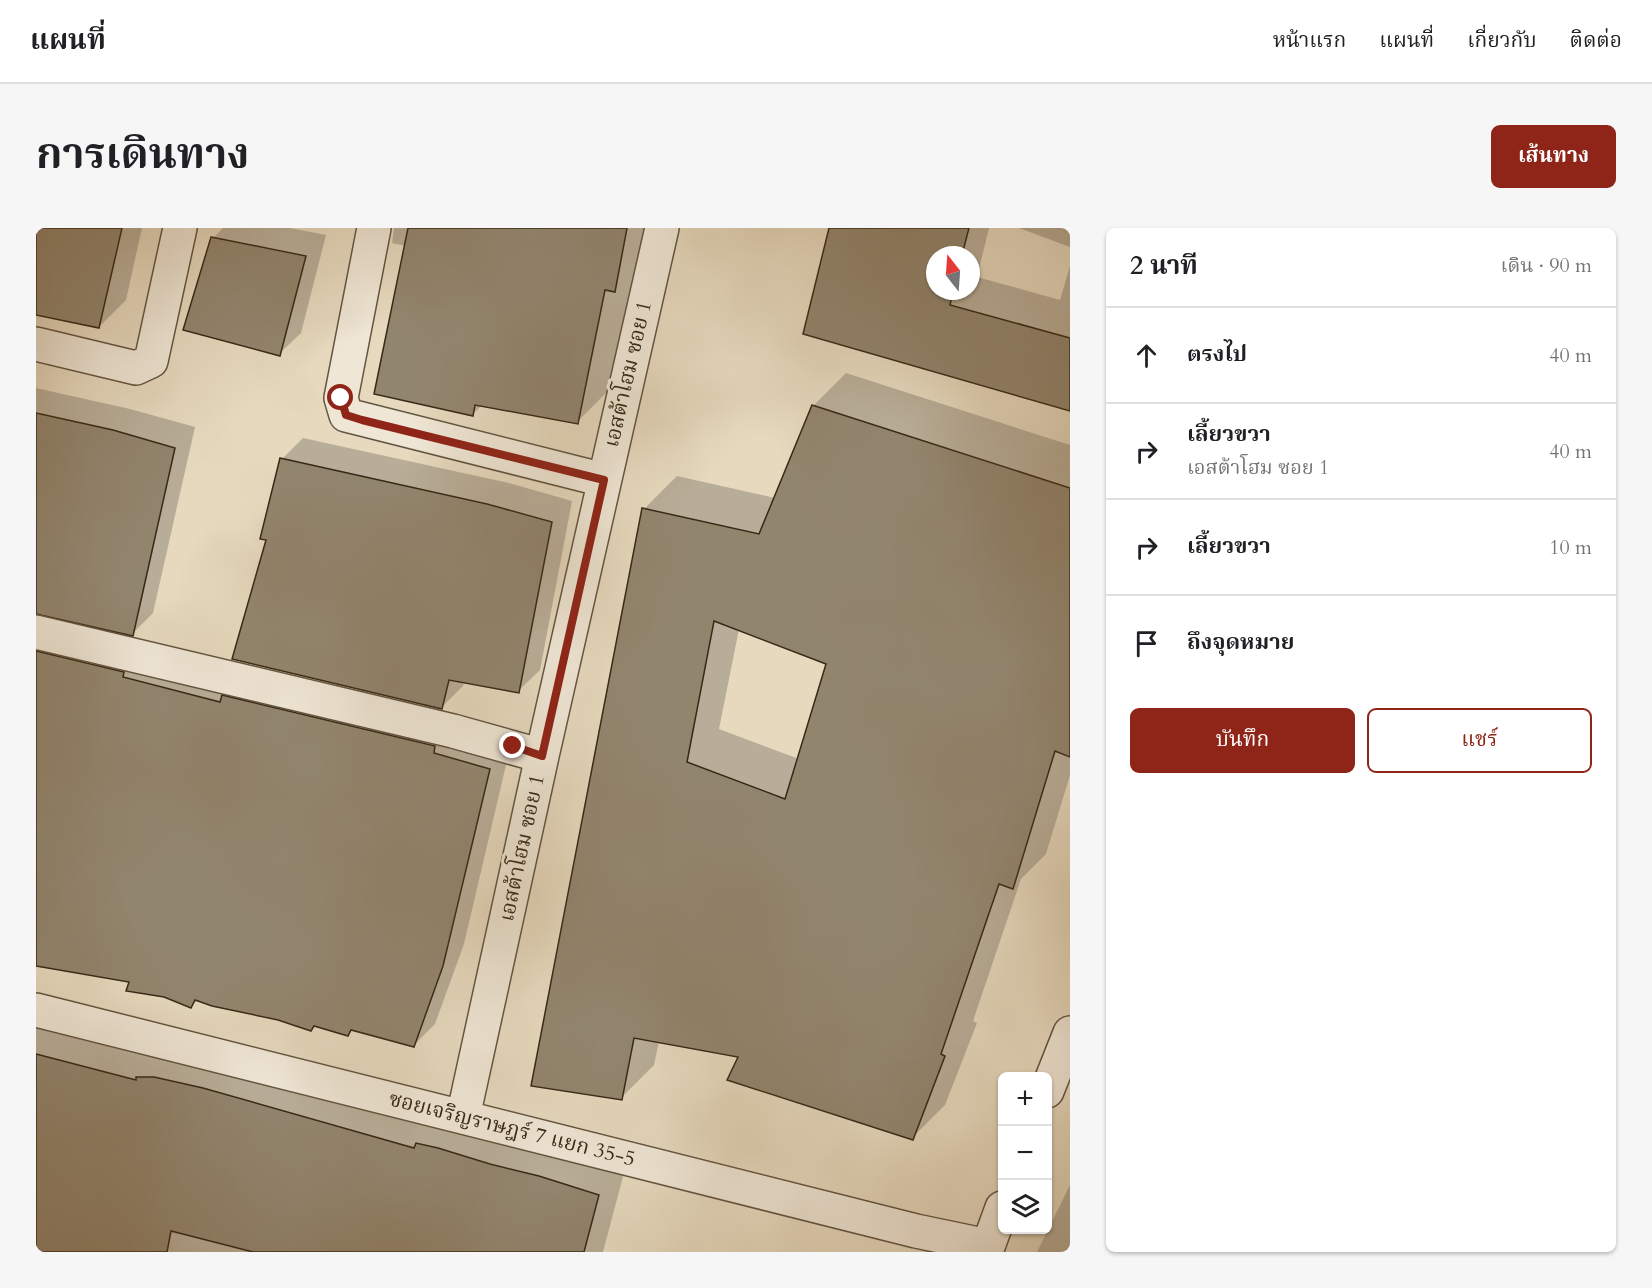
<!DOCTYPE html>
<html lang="th">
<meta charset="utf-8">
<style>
:root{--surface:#fff;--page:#f6f6f6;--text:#202124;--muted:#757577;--line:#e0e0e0;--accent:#8f2418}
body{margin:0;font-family:Cardo,"Noto Serif Thai",serif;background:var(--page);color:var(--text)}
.controls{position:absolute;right:18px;bottom:18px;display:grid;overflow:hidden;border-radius:9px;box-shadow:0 2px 4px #0004}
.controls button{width:54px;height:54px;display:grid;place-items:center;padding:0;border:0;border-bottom:2px solid var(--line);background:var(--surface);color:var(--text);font:30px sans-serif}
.compass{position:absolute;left:890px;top:18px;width:54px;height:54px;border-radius:50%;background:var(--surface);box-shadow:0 2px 4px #0004;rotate:343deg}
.stop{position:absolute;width:18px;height:18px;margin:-14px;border:4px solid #8f2418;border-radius:50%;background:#fff}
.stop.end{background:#8f2418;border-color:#fff;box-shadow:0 2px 6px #0008}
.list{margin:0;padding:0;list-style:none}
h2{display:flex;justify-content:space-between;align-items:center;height:78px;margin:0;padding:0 24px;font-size:26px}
h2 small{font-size:20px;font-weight:400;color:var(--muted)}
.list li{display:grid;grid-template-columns:39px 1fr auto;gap:18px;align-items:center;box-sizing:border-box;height:96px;padding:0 24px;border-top:2px solid var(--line)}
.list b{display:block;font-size:22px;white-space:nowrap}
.list p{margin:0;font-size:20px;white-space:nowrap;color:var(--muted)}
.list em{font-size:20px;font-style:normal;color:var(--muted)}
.actions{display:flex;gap:12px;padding:18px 24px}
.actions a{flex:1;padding:14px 0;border:2px solid var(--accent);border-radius:9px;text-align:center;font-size:21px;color:var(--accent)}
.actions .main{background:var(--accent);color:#fff}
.icon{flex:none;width:33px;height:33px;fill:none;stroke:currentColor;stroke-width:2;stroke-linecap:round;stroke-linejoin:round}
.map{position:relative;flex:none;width:1034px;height:1024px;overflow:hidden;border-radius:9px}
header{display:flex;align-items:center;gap:36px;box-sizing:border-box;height:84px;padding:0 30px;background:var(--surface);border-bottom:2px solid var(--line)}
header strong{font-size:28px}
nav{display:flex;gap:33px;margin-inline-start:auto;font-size:21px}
.intro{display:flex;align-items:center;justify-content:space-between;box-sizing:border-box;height:144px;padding:0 36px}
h1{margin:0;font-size:42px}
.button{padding:15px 27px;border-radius:9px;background:var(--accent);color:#fff;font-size:21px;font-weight:700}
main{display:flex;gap:36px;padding:0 36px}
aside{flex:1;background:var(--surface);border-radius:9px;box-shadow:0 2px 4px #0004}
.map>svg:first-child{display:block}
.shadow{fill:#0003;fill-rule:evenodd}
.building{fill:#92856e;stroke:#372917;stroke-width:1.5;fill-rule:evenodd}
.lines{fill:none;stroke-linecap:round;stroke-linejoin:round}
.minor-casing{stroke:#635541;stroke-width:36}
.minor{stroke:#efe6d5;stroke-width:33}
.route{stroke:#8f2418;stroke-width:8}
.labels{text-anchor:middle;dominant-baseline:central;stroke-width:6;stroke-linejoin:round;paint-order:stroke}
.street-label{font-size:21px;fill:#372917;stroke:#efe6d5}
</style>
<header>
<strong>แผนที่</strong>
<nav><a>หน้าแรก</a><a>แผนที่</a><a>เกี่ยวกับ</a><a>ติดต่อ</a></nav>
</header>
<div class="intro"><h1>การเดินทาง</h1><a class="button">เส้นทาง</a></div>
<main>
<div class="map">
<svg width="1034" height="1024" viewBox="0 0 1034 1024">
<rect width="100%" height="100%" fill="#e6d9be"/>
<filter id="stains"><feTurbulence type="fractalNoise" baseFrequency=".00333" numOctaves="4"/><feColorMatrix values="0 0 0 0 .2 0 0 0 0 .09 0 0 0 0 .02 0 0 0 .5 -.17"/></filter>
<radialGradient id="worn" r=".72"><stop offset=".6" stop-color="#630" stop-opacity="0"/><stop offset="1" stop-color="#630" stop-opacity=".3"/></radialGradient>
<path class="shadow" d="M 0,0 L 106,0 L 90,72 L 63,99 L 0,85 Z
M 187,0 L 254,0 L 290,7 L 265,105 L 243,126 L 177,10 Z
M 358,0 L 618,0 L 612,29 L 599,42 L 575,160 L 541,194 L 446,177 L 436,187 L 370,18 L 356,15 Z
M 794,0 L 953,0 L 941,49 L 1024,72 L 1034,38 L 1034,182 ZM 899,27 L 935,27 L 935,63 L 899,63 Z
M 983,0 L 1034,0 L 1034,19 Z
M 810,145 L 1034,217 L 1034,547 L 1010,626 L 985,651 L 937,793 L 941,795 L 909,877 L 876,910 L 704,828 L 623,813 L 618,837 L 585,870 L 608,281 L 641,248 L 739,270 L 777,178 ZM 703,401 L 792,435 L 763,531 L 683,501 Z
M 0,160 L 94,181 L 159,199 L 117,385 L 96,406 L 3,384 L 3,388 L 474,520 L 428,716 L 399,796 L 378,817 L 316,801 L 311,806 L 279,797 L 242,790 L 162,771 L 155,779 L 95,753 L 0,736 Z
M 267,210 L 473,255 L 536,273 L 504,442 L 482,463 L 428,453 L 427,458 L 406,479 L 232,311 L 246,231 Z
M 0,793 L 589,941 L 567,1024 L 0,1024 Z
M 1034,957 L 1034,1024 L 1001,1024 Z"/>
<path class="building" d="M 0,0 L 86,0 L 63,100 L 0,87 Z
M 372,0 L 591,0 L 579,64 L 569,62 L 542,196 L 439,177 L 437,188 L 338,166 Z
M 793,0 L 933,0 L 926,27 L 899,27 L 899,63 L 917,63 L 914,77 L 1034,110 L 1034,183 L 767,106 Z
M 175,9 L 270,28 L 244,128 L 147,102 Z
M 776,177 L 1034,260 L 1034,529 L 1019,523 L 977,661 L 963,656 L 905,826 L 909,828 L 877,912 L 691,852 L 702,829 L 598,810 L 586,872 L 495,858 L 606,280 L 723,306 ZM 678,393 L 790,436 L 749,571 L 651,534 Z
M 0,185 L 77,202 L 139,220 L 97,408 L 0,386 Z
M 244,230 L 451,276 L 516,294 L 483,465 L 413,452 L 406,481 L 196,431 L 230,312 L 224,311 Z
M 0,423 L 88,444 L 87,449 L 184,474 L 186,467 L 399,518 L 398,525 L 454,541 L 407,738 L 378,819 L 315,802 L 312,808 L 278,798 L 275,803 L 242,792 L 176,778 L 159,772 L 155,780 L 128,769 L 90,763 L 93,754 L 0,738 Z
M 0,826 L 100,852 L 100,849 L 118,849 L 167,860 L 378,920 L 380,915 L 402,920 L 454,936 L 503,948 L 563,967 L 548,1024 L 217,1024 L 135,1003 L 131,1024 L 0,1024 Z"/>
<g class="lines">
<g class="minor-casing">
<path id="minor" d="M 338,0 L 305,170 L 310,187 L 568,252
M 0,116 L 100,140 L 115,133 L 144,0
M 0,404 L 417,503 L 506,528
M 0,782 L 880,1003 L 952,1018
M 1011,863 L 1034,805
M 427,889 L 506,528 L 626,0
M 950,1024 L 966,980"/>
</g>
<use href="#minor" class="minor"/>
</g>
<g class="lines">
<path class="route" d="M 305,170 L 310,187 L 326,192 L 568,252 L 506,528 L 477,518"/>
</g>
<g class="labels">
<g class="street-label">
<text transform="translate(592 146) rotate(-77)">เอสต้าโฮม ซอย 1</text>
<text transform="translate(486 620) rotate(-78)">เอสต้าโฮม ซอย 1</text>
<text transform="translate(476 901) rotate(14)">ซอยเจริญราษฎร์ 7 แยก 35-5</text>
</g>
</g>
<rect width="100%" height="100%" filter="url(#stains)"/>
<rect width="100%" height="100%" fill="url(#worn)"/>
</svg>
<div class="controls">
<button>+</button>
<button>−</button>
<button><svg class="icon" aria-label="layers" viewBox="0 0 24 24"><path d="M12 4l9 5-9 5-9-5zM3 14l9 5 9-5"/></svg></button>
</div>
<svg class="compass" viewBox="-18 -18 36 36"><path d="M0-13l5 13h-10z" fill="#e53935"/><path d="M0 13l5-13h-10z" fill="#757577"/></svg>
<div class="stop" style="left:305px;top:170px"></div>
<div class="stop end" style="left:477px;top:518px"></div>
</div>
<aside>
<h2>2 นาที<small>เดิน · 90 m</small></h2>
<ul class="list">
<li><svg class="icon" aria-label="ahead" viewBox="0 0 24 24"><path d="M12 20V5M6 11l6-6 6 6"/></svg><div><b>ตรงไป</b></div><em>40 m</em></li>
<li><svg class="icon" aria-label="right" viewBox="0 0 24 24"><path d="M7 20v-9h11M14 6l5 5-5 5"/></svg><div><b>เลี้ยวขวา</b><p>เอสต้าโฮม ซอย 1</p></div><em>40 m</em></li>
<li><svg class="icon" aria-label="right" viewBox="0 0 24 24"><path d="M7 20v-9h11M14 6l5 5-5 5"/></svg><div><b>เลี้ยวขวา</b></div><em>10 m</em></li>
<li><svg class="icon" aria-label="arrive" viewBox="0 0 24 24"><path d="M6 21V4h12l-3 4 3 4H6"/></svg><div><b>ถึงจุดหมาย</b></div></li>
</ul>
<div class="actions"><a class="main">บันทึก</a><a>แชร์</a></div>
</aside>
</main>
